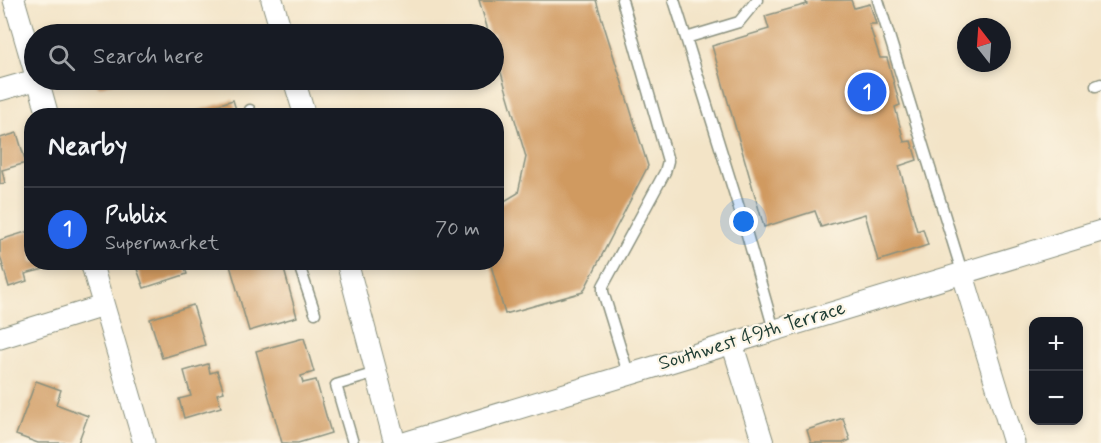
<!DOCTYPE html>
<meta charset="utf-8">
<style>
:root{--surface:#171b24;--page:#20242c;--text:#f1f3f6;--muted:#9ea1a6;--line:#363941;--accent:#2563eb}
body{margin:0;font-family:Mynerve,sans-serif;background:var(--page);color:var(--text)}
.controls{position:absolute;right:18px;bottom:18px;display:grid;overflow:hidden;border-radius:12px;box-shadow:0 3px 9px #0003}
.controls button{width:54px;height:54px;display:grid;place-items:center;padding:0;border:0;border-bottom:2px solid var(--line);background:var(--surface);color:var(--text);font:30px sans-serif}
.compass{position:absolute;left:957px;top:18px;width:54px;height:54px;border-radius:50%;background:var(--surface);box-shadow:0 3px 9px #0003;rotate:343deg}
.you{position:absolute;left:744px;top:222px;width:21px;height:21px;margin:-15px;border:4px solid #fff;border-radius:50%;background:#1a73e8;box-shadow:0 0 0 9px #1a73e833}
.badge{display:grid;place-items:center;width:39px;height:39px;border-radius:50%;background:var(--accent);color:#fff;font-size:20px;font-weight:700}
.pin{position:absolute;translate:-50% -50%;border:3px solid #fff;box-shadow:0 2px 6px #0006}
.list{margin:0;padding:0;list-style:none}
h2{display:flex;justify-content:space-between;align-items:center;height:78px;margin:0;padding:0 24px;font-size:26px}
h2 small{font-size:20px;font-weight:400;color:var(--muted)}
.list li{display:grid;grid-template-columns:39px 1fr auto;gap:18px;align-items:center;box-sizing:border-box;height:84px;padding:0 24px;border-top:2px solid var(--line)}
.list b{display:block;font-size:22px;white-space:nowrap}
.list p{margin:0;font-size:20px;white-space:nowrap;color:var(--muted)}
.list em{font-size:20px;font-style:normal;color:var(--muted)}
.icon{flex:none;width:33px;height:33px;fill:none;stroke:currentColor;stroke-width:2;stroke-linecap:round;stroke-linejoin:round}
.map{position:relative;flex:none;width:1101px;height:443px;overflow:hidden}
.search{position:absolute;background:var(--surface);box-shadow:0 3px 9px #0003;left:24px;top:24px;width:480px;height:66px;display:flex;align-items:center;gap:15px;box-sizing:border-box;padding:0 21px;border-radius:33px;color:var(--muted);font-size:22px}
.panel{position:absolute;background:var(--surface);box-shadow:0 3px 9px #0003;left:24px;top:108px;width:480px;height:162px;border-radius:24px}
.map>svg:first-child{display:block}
.building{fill:#d09a60}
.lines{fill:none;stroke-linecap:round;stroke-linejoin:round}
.service-casing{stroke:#89907e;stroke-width:13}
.minor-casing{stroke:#89907e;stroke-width:23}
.service{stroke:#fff;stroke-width:10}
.minor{stroke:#fff;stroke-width:21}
.labels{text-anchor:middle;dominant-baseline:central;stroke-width:4.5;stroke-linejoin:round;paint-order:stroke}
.street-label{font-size:20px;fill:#1f3d34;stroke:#fcf5e5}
</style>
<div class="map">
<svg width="1101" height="443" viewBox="0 0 1101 443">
<rect width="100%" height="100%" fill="#fcf5e5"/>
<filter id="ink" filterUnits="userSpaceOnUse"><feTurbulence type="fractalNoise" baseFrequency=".0167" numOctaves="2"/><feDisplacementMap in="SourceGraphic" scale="12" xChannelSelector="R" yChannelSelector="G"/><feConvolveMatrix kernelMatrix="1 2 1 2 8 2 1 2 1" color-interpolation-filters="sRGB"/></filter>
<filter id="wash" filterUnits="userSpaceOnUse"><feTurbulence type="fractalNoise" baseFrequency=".008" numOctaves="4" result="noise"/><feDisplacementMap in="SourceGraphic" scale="24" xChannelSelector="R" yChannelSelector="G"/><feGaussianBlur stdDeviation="1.35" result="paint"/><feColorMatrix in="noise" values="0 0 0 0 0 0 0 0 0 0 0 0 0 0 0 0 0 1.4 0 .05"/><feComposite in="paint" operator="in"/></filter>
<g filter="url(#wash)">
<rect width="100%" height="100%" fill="#f3e4c7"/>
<g id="blocks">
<path class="building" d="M 479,0 L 596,0 L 648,166 L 583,292 L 505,314 L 490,262 L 496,262 L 496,206 L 518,193 L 526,157 L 494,49 L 494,34 L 489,34 Z
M 805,0 L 851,0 L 854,8 L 870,4 L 876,24 L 869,24 L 880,58 L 887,58 L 900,105 L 895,107 L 904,142 L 911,141 L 917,160 L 899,166 L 917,231 L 923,229 L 928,245 L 878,261 L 865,214 L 821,227 L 815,211 L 764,227 L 712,46 L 769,29 L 765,16 L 807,4 Z
M 96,80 L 125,80 L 98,87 Z
M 233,100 L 238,116 L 185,116 L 185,115 Z
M 17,133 L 26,163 L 2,170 L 5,183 L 0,184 L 0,138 Z
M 32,230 L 32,262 L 54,262 L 55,266 L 25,274 L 27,281 L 9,287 L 0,256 L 0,240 Z
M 142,262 L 183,262 L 187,274 L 144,288 L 137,269 L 143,267 Z
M 229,262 L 282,262 L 297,317 L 249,331 Z
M 193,305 L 205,345 L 162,358 L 150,319 Z
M 304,338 L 314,372 L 301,376 L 303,383 L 316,380 L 331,433 L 298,443 L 282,443 L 256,351 Z
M 208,364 L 210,373 L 217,371 L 224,392 L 217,394 L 221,407 L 184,418 L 179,399 L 191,396 L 184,371 Z
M 36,381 L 61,390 L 56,404 L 88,416 L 78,443 L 38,443 L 16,435 Z
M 843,418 L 850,440 L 843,443 L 811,443 L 807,430 Z"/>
</g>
</g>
<g filter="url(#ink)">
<use href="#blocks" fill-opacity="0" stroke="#89907e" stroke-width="1.5"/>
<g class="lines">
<g class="service-casing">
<path id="service" d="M 622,0 L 668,161 L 665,172 L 603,286 L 603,292 L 628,373
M 674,0 L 686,38 L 739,22 L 757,0
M 878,0 L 963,275
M 686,38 L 744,224 L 774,330
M 1096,86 L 1101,84
M 250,110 L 252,116
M 298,262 L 315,313
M 353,443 L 336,385 L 376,373"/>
</g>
<g class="minor-casing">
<path id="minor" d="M 14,0 L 34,69
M 272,0 L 282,34
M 38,80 L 48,116
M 294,80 L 305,116
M 0,90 L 35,80
M 91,262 L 144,443
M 347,262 L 395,443
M 963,275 L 1014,443
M 0,338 L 103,306
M 732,343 L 763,443
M 404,443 L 1101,231"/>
</g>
<use href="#service" class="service"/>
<use href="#minor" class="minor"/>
</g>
</g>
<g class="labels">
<g class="street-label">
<text transform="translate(752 336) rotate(-17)">Southwest 49th Terrace</text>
</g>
</g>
</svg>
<div class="controls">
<button>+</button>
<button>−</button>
</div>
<svg class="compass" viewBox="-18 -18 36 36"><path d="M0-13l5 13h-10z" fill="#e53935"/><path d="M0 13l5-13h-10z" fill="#9ea1a6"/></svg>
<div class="you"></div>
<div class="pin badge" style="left:867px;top:92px">1</div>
<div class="search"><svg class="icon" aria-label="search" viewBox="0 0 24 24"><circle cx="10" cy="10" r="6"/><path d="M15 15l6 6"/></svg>Search here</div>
<section class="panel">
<h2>Nearby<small></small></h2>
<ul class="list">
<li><span class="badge">1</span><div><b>Publix</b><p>Supermarket</p></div><em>70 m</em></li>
</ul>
</section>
</div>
